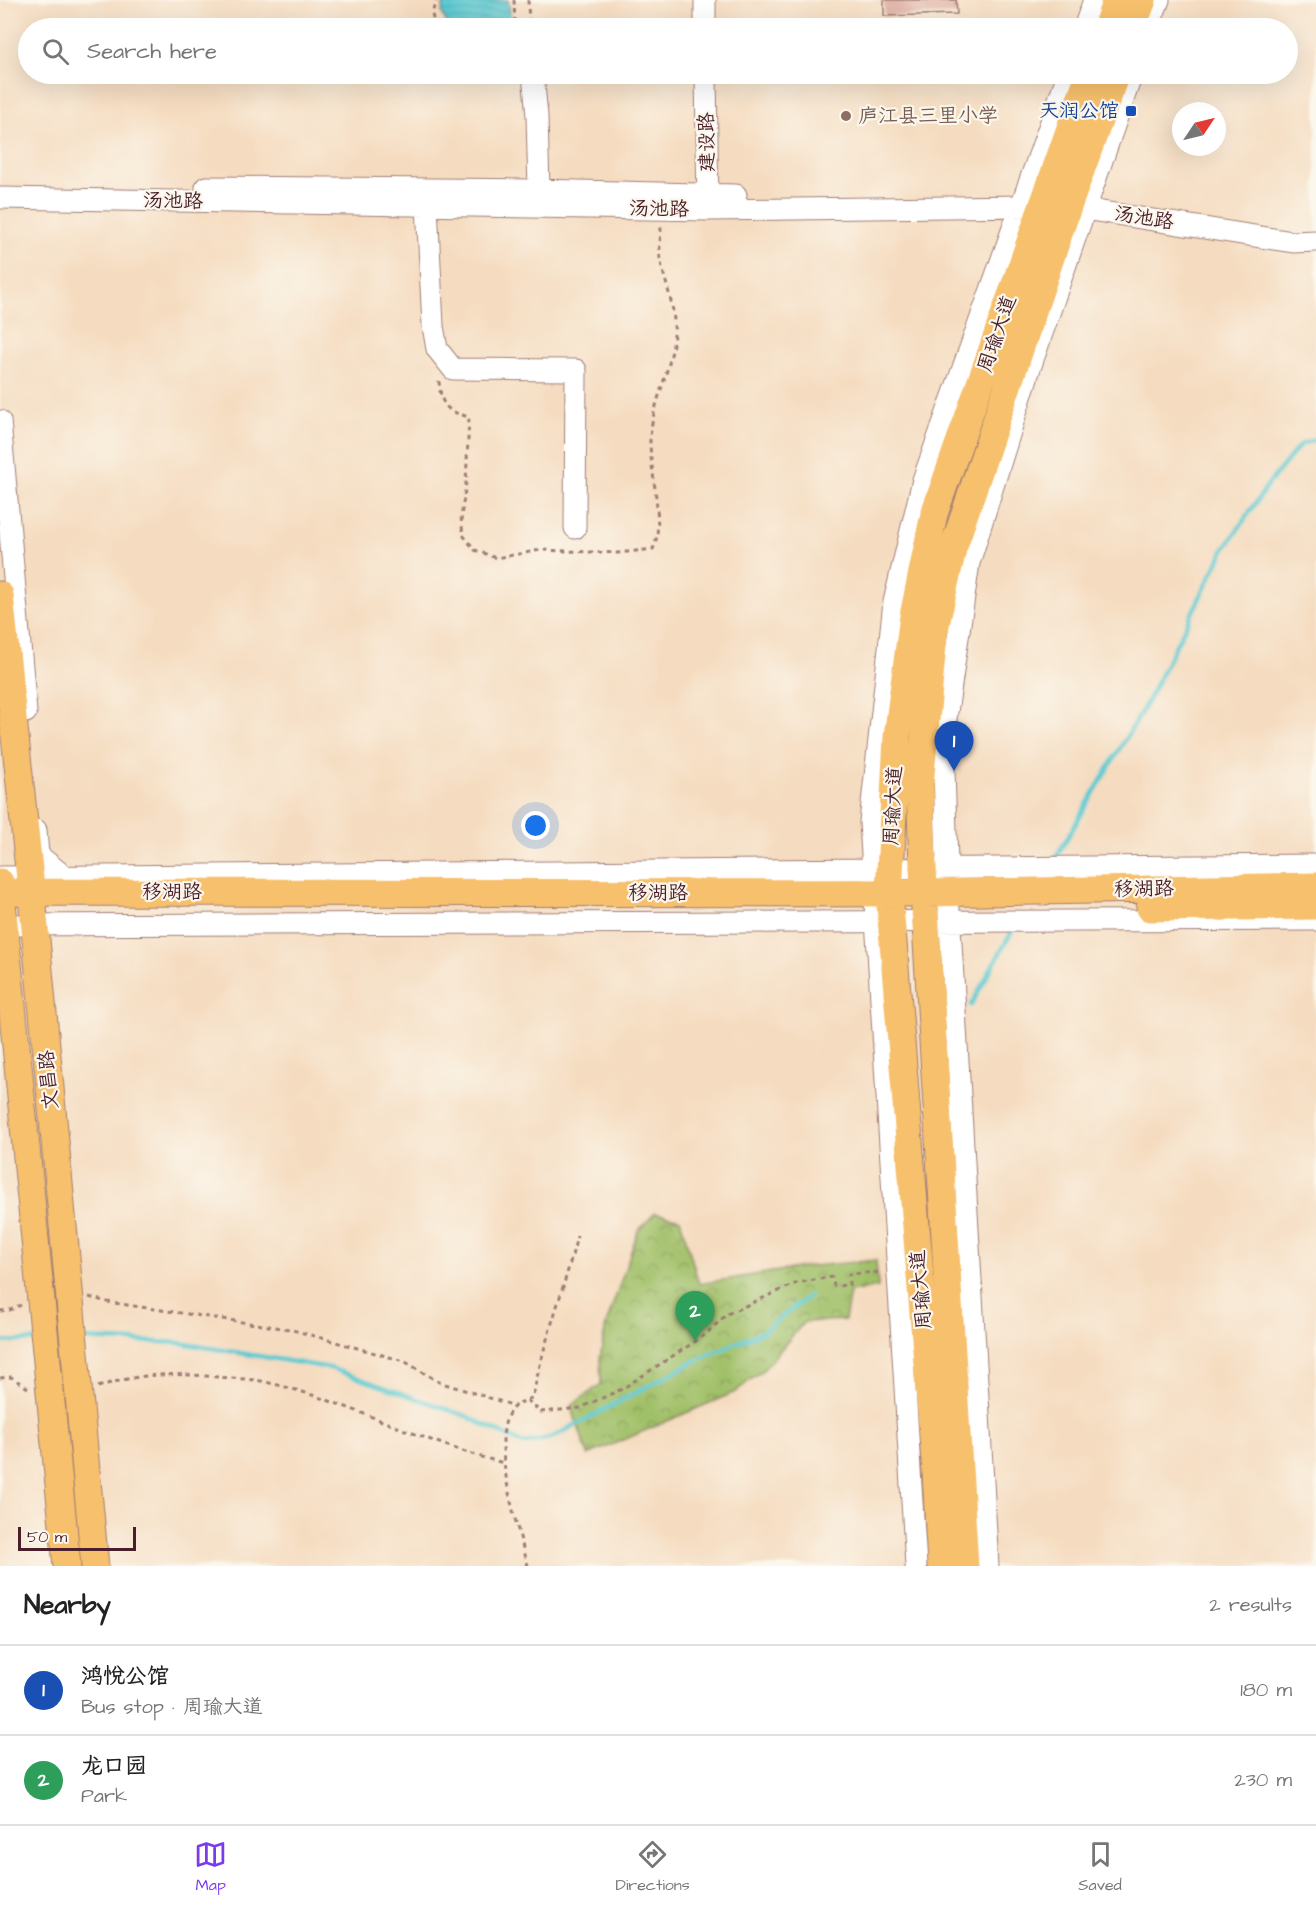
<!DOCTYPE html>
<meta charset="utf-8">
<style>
:root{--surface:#fff;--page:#f2f2f2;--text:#222;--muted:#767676;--line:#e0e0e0;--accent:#7c3aed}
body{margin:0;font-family:"Architects Daughter","LXGW WenKai TC",sans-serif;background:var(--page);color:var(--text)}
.compass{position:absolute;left:1172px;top:102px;width:54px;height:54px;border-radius:50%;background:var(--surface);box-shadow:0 6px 24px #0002;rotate:55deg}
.scale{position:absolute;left:18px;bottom:15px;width:118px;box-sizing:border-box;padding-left:6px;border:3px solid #4a1f2b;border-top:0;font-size:16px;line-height:21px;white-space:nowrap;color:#4a1f2b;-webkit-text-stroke:4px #fbf7ec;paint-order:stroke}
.you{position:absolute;left:536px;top:826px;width:21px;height:21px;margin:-15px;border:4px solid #fff;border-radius:50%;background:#1a73e8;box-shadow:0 0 0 9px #1a73e833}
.badge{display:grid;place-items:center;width:39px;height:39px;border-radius:50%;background:var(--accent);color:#fff;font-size:20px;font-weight:700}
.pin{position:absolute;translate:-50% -50px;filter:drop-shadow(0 2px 3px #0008)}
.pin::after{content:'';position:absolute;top:32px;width:21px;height:18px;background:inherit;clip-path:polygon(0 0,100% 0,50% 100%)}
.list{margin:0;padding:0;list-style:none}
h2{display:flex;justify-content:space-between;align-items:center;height:78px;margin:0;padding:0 24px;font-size:26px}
h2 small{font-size:20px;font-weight:400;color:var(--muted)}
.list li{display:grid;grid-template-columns:39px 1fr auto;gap:18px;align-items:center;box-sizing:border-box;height:90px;padding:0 24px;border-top:2px solid var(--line)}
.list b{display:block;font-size:22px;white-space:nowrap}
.list p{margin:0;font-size:20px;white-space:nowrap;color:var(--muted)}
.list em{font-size:20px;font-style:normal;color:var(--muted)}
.icon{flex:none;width:33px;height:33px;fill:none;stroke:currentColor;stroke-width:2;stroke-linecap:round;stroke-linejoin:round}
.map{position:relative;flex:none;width:1316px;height:1566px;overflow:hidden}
.search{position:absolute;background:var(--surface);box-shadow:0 6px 24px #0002;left:18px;right:18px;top:18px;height:66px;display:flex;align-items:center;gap:15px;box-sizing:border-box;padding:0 21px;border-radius:33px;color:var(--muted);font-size:22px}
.sheet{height:258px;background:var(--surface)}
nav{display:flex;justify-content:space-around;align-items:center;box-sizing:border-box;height:84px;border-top:2px solid var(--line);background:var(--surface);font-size:16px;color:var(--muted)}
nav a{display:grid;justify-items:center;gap:3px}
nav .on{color:var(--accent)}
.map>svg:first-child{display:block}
.park{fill:url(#park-crowns);stroke:#75704a;stroke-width:1.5}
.water{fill:url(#water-rules);stroke:#54747e;stroke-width:1.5}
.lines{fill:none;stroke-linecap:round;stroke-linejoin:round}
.stream{stroke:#5dcad2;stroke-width:4.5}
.building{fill:#d79b8e}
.minor-casing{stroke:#a07e76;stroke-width:23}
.major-casing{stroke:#a07e76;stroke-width:29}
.path{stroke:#a07e76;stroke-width:3;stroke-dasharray:4.5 4.5;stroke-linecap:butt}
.minor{stroke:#fff;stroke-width:21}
.major{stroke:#f7c06c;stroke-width:27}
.transit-dot{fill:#1a4fb4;stroke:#fbf7ec;stroke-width:2}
.education-dot{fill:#8d6e63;stroke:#fbf7ec;stroke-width:2}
.labels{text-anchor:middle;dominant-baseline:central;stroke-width:4.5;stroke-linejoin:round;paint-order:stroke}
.transit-label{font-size:20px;fill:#164399;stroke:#fbf7ec;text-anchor:end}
.education-label{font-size:20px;fill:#785e54;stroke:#fbf7ec;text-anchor:start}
.street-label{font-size:20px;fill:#4a1f2b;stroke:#fbf7ec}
</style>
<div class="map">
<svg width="1316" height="1566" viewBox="0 0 1316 1566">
<defs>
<pattern id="park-crowns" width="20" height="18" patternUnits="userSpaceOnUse" patternTransform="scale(1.5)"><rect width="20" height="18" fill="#a0c068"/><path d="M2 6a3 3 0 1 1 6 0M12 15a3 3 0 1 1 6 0" fill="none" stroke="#849b56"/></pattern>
<pattern id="water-rules" width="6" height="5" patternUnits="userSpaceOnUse" patternTransform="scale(1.5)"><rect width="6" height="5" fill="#5dcad2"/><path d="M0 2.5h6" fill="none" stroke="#52adb4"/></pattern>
</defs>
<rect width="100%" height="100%" fill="#fbf7ec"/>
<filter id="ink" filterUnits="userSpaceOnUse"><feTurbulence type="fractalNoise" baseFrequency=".0167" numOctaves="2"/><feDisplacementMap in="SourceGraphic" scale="12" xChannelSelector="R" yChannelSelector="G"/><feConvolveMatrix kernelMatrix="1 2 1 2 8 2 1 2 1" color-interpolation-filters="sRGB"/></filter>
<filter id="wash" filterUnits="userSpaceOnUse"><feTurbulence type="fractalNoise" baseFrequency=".008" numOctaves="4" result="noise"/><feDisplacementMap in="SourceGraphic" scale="24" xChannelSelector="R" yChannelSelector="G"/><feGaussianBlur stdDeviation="1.35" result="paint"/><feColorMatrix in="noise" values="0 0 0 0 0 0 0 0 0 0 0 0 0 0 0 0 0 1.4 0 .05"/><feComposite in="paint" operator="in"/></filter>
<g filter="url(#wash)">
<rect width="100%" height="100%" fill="#f5dcc0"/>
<path class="park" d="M 655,1213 L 680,1219 L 699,1284 L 803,1267 L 876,1260 L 878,1287 L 850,1292 L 845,1320 L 804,1322 L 764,1369 L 735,1392 L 588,1455 L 571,1406 L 601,1384 L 600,1358 L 606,1325 L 638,1231 Z"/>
<path class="water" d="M 444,0 L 508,0 L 511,19 L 499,28 L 453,28 L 447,24 L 442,13 Z"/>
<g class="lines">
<path class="stream" d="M 1053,862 L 1146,704 L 1224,550 L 1269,483 L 1300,445 L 1316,439
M 971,1005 L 1015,926
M 84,1339 L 181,1343 L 330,1368 L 466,1416 L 524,1444 L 553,1437 L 693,1362 L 764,1331 L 809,1296
M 0,1342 L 36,1340"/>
</g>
<g id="blocks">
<path class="building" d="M 884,0 L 956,0 L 957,14 L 884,16 Z"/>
</g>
</g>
<g filter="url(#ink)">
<use href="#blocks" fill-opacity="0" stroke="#a07e76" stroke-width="1.5"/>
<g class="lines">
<g class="minor-casing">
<path id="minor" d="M 705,0 L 705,28
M 1084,28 L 1094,0
M 1148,28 L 1159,0
M 533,74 L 537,116 L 539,190
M 706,74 L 708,208
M 206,187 L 539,190 L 736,195
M 0,198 L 708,210 L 1031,206
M 427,205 L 433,326 L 437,349 L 453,369 L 576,370 L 575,528
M 1071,207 L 1293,242 L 1316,241
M 0,421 L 26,712
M 36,830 L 38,855 L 65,877
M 0,877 L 1316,865
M 0,925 L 1316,920
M 916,1566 L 870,822 L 894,602 L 923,480 L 1068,74
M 988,1566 L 948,893 L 943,739 L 969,563 L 1029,371 L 1132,74"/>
</g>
<g class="major-casing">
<path id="major" d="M 1106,28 L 1116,0
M 1132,28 L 1143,0
M 0,595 L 33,907 L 95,1566
M 0,882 L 67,1566
M 0,892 L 924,893 L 1316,886
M 1150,908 L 1316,906
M 941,1566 L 936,1474 L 889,893 L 897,737 L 913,616 L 934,514 L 1089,74
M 965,1566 L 924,893 L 920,785 L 934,633 L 953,549 L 1068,207 L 1116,74"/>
</g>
<path class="path" d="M 514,0 L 515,25
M 528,0 L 529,28
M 435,28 L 432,14 L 436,0
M 511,28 L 528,22
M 439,381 C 441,405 445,411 469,417 L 466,483 L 461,517 L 463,535 L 475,550 L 496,558 L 541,550 L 617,553 L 653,549 C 665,525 650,470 650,441 C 651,404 672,371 674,334 C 676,307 665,284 660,258 C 659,248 661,236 661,226
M 89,1297 L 107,1302 L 289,1329 L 404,1361 L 439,1382 L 515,1406
M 0,1311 L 10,1310 L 21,1305
M 0,1378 L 11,1377 L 28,1388
M 98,1387 C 136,1374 167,1373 206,1376 C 224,1378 243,1378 261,1381 C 345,1399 421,1443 504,1463
M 527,1400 L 541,1412 L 580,1408 L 622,1389 L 705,1335 L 727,1314 L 797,1283 L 832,1277 L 834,1286 L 849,1285 L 849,1274 L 881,1272
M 528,1566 C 520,1534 484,1429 516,1405 C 521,1402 528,1400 533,1397 C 543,1342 564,1291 577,1236"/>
<use href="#minor" class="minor"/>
<use href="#major" class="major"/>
</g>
</g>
<rect class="transit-dot" x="1125" y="105" width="12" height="12" rx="3"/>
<circle class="education-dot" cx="846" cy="116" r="6"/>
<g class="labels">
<g class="transit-label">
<text x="1119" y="111">天润公馆</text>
</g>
<g class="education-label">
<text x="858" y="116">庐江县三里小学</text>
</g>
<g class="street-label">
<text transform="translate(707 142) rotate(-91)">建设路</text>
<text transform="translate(173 201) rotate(1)">汤池路</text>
<text transform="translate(659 209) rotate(1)">汤池路</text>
<text transform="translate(1144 218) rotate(9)">汤池路</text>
<text transform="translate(997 334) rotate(-71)">周瑜大道</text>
<text transform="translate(893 806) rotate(-87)">周瑜大道</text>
<text transform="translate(1144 889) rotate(-1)">移湖路</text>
<text x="172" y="892">移湖路</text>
<text x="658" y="893">移湖路</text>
<text transform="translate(49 1080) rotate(-95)">文昌路</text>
<text transform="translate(921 1290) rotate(-95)">周瑜大道</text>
</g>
</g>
</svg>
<svg class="compass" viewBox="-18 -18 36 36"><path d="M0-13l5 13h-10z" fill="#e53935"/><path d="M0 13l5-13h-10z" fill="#767676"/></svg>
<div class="scale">50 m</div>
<div class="you"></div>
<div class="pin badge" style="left:954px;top:771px;background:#1a4fb4">1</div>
<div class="pin badge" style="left:695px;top:1341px;background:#2e9e5b">2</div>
<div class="search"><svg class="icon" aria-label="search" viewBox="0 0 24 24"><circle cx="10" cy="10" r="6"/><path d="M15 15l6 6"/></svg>Search here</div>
</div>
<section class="sheet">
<h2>Nearby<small>2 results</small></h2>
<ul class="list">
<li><span class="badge" style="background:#1a4fb4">1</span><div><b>鸿悦公馆</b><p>Bus stop · 周瑜大道</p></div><em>180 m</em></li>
<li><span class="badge" style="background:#2e9e5b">2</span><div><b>龙口园</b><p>Park</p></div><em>230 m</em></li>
</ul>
</section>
<nav>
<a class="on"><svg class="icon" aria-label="map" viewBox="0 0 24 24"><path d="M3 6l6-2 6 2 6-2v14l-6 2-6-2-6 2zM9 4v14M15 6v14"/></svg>Map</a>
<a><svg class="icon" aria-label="directions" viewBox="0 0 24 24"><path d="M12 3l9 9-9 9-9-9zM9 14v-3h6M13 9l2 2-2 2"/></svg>Directions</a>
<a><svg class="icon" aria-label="saved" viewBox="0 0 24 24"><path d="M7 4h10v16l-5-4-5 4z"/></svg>Saved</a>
</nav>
